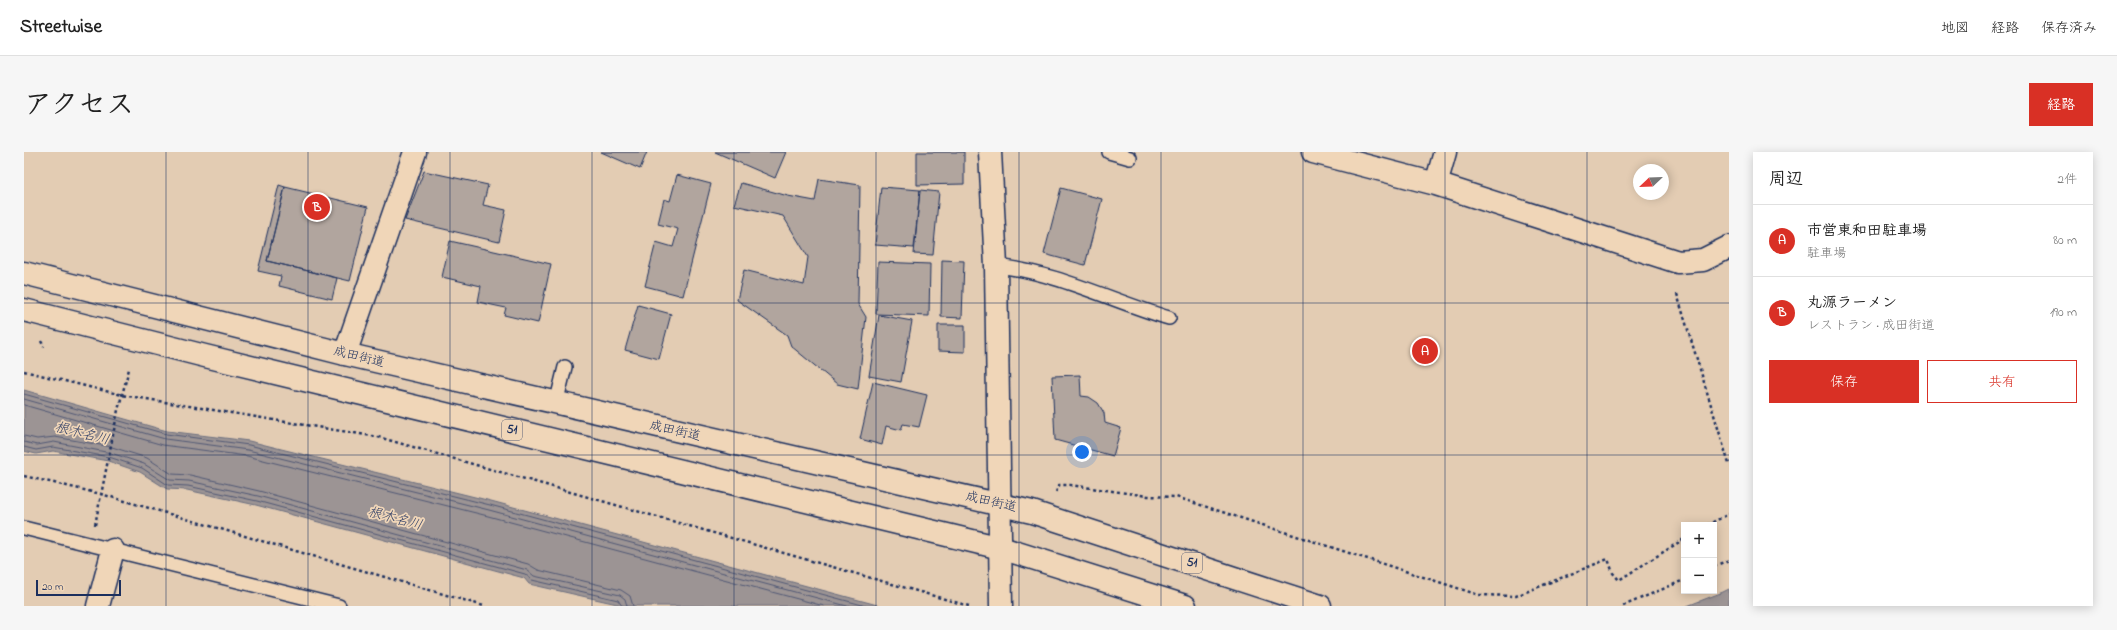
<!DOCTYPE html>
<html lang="ja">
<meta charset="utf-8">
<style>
:root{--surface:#fff;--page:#f6f6f6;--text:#222;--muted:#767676;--line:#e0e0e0;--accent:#d93025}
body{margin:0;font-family:"Indie Flower","Klee One",sans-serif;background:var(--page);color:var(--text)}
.controls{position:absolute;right:12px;bottom:12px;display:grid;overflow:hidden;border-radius:0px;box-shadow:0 2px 10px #0003}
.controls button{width:36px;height:36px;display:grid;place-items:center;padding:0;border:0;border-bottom:1px solid var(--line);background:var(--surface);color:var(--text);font:20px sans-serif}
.compass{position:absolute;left:1609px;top:12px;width:36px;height:36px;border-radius:50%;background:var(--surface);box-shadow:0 2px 10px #0003;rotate:247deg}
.scale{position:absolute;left:12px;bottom:10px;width:85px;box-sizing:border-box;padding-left:4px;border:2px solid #1b2f5e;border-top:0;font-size:11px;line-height:14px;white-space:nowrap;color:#1b2f5e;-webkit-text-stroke:3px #f0d6b8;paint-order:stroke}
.you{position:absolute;left:1058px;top:300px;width:14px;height:14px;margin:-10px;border:3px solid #fff;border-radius:50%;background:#1a73e8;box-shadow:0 0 0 6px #1a73e833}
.badge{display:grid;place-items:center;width:26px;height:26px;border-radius:50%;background:var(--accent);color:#fff;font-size:13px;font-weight:700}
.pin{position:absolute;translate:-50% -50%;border:2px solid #fff;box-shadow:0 1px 4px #0006}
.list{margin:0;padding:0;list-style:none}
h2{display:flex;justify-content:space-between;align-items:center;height:52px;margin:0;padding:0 16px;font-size:17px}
h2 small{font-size:13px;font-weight:400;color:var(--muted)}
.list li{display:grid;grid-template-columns:26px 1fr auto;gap:12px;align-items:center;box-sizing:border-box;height:72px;padding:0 16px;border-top:1px solid var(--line)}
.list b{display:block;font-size:15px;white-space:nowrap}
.list p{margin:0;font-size:13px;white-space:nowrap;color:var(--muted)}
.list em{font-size:13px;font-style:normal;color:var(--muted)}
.actions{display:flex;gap:8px;padding:12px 16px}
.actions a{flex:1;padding:9px 0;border:1px solid var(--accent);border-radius:0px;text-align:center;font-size:14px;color:var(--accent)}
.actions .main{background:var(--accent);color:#fff}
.map{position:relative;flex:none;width:1705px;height:454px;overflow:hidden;border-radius:0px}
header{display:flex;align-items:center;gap:24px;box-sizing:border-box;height:56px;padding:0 20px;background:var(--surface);border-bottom:1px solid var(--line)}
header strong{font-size:19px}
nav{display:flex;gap:22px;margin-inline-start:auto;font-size:14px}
.intro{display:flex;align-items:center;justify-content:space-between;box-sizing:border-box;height:96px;padding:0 24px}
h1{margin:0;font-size:28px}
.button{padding:10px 18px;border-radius:0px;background:var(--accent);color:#fff;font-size:14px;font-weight:700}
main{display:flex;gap:24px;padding:0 24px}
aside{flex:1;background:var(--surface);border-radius:0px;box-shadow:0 2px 10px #0003}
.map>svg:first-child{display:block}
.water{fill:#9c9494;stroke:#686c7e}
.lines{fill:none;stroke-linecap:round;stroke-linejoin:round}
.shore{stroke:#4f5774;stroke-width:1}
.building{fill:#b1a59e;stroke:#1b2f5e}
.service-casing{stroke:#1b2f5e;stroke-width:16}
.minor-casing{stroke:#1b2f5e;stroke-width:25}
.tertiary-casing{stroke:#1b2f5e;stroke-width:25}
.trunk-casing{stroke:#1b2f5e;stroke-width:25}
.path{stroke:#1b2f5e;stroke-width:2.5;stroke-dasharray:3 3;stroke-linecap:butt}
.service{stroke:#f0d6b8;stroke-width:13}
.minor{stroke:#f0d6b8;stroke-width:22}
.tertiary{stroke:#f0d6b8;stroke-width:22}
.trunk{stroke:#f0d6b8;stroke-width:22}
.grid{fill:none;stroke:#1b2f5e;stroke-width:1;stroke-opacity:0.55}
.labels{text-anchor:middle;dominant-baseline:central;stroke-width:3.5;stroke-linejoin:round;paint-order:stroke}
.shield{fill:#f0d6b8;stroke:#5b6179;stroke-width:1}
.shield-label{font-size:12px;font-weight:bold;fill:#1b2f5e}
.street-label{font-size:13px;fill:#1b2f5e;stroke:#f0d6b8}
.water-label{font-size:14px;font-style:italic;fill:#354369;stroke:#f0d6b8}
</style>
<header>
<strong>Streetwise</strong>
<nav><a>地図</a><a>経路</a><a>保存済み</a></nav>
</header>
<div class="intro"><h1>アクセス</h1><a class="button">経路</a></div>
<main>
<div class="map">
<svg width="1705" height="454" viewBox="0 0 1705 454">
<rect width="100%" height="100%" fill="#e3ccb3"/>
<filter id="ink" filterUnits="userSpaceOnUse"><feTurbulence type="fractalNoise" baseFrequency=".025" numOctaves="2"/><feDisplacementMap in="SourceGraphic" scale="8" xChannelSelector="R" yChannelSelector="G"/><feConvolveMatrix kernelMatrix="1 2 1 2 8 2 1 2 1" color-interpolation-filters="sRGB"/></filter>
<g filter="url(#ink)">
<path class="water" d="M 0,238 L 143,279 L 225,289 L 467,349 L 857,454 L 602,454 L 505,432 L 500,426 L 232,353 L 163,338 L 143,337 L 116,320 L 84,309 L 29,299 L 12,302 L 0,299 Z
M 1705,437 L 1705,454 L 1663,454 L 1699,440 Z"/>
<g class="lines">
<path class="shore" d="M 0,242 L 142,282 L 225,293 L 466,353 L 842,454
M 0,247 L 141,287 L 224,298 L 465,358 L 823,454
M 0,253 L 139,293 L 223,304 L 464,364 L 800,454
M 0,284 L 13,287 L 31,285 L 88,295 L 123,306 L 148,322 L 166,323 L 235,339 L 504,412 L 514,418 L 597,438 L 606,444 L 609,454
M 0,290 L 13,293 L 30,290 L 87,301 L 120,312 L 146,328 L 165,329 L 234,344 L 503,418 L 510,424 L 596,443 L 601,447 L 603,454
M 0,295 L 12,298 L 29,295 L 85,305 L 118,316 L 144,333 L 164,334 L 233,349 L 501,422 L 508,428 L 594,448 L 598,454"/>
</g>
<path class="building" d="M 577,0 L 623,0 L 616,17 Z
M 691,0 L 762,0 L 751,26 Z
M 893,0 L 940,0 L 940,32 L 893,33 Z
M 400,19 L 464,33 L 459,53 L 482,58 L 475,90 L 381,68 Z
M 653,23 L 687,32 L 659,144 L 621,134 L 632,90 L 649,95 L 654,77 L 634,72 L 640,47 L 646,49 Z
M 795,27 L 836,33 L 834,152 L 842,165 L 834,237 L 813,232 L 767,194 L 763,183 L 713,148 L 720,118 L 780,133 L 784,105 L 759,64 L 710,53 L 717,31 L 764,44 L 791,49 Z
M 255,33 L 261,35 L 243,109 L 313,126 L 308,147 L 255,134 L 257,124 L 234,119 Z
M 261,35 L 344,55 L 326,129 L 243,109 Z
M 857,35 L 896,38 L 890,96 L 851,93 Z
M 1037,36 L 1078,47 L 1061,113 L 1020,102 Z
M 896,38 L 915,40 L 909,103 L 890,102 Z
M 426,89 L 527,112 L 514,171 L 480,163 L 482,156 L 454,150 L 457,134 L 418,125 Z
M 918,108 L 940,109 L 938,166 L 917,165 Z
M 854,110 L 906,112 L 905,164 L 852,162 Z
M 614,153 L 647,162 L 635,207 L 601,198 Z
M 855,163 L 888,169 L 877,230 L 845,224 Z
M 914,173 L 941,173 L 941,200 L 914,199 Z
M 1056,223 L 1057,244 L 1065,245 L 1074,251 L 1080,261 L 1081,271 L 1097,276 L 1089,304 L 1031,288 L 1028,224 Z
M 849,230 L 903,243 L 895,275 L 879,272 L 877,278 L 862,274 L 858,293 L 836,287 Z"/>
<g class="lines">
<g class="service-casing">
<path id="service" d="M 1085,0 L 1106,6
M 972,114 C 1032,120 1088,149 1145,166
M 532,252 L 541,215
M 0,376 L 315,454"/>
</g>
<g class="minor-casing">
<path id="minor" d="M 1289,0 L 1412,32 L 1654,110 L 1679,108 L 1705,95
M 1412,32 L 1421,0
M 321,202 L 391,0
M 74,454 L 89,398"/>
</g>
<g class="tertiary-casing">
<path id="tertiary" d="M 966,0 L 972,114 L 977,454"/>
</g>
<g class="trunk-casing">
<path id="trunk" d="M 0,121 L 321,202 L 1008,360 L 1296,454
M 0,158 L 181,204 L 977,396 L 1161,454"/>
</g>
<path class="path" d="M 1653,142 L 1705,312
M 17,189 L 20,195
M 0,219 L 98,243 L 354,285 L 945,454
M 0,324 L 77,342 L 460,454
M 1032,340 L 1035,333 L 1046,333 L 1124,344 L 1152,345 L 1455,443 L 1492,444 L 1584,407 L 1589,421 L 1595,428 L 1660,387
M 71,373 L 94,258 L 105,217
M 1683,373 L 1705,362
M 1690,414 L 1705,408
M 1599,454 L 1660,428"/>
<use href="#service" class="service"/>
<use href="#minor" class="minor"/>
<use href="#tertiary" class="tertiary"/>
<use href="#trunk" class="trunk"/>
</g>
</g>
<path class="grid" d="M 142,0 L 142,454M 284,0 L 284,454M 426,0 L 426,454M 568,0 L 568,454M 710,0 L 710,454M 852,0 L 852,454M 995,0 L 995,454M 1137,0 L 1137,454M 1279,0 L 1279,454M 1421,0 L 1421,454M 1563,0 L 1563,454M 0,151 L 1705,151M 0,303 L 1705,303"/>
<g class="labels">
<g class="shield">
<rect x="478" y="268" width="20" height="20" rx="3"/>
<rect x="1158" y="401" width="20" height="20" rx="3"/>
</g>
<g class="shield-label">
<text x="488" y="278">51</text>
<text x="1168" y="411">51</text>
</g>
<g class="street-label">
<text transform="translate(335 205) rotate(14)">成田街道</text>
<text transform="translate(651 279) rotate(13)">成田街道</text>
<text transform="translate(967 350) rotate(13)">成田街道</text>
</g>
<g class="water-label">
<text transform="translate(58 282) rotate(14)">根木名川</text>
<text transform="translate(371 367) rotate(15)">根木名川</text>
</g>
</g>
</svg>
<div class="controls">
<button>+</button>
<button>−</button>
</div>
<svg class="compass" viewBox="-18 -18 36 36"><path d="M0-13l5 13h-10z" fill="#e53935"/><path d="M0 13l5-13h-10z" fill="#767676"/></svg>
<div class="scale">20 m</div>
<div class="you"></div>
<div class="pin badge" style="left:1401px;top:199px">A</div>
<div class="pin badge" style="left:293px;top:55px">B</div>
</div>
<aside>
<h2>周辺<small>2件</small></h2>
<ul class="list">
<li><span class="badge">A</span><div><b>市営東和田駐車場</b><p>駐車場</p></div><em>80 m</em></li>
<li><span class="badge">B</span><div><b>丸源ラーメン</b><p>レストラン · 成田街道</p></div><em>190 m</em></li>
</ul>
<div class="actions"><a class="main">保存</a><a>共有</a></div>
</aside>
</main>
